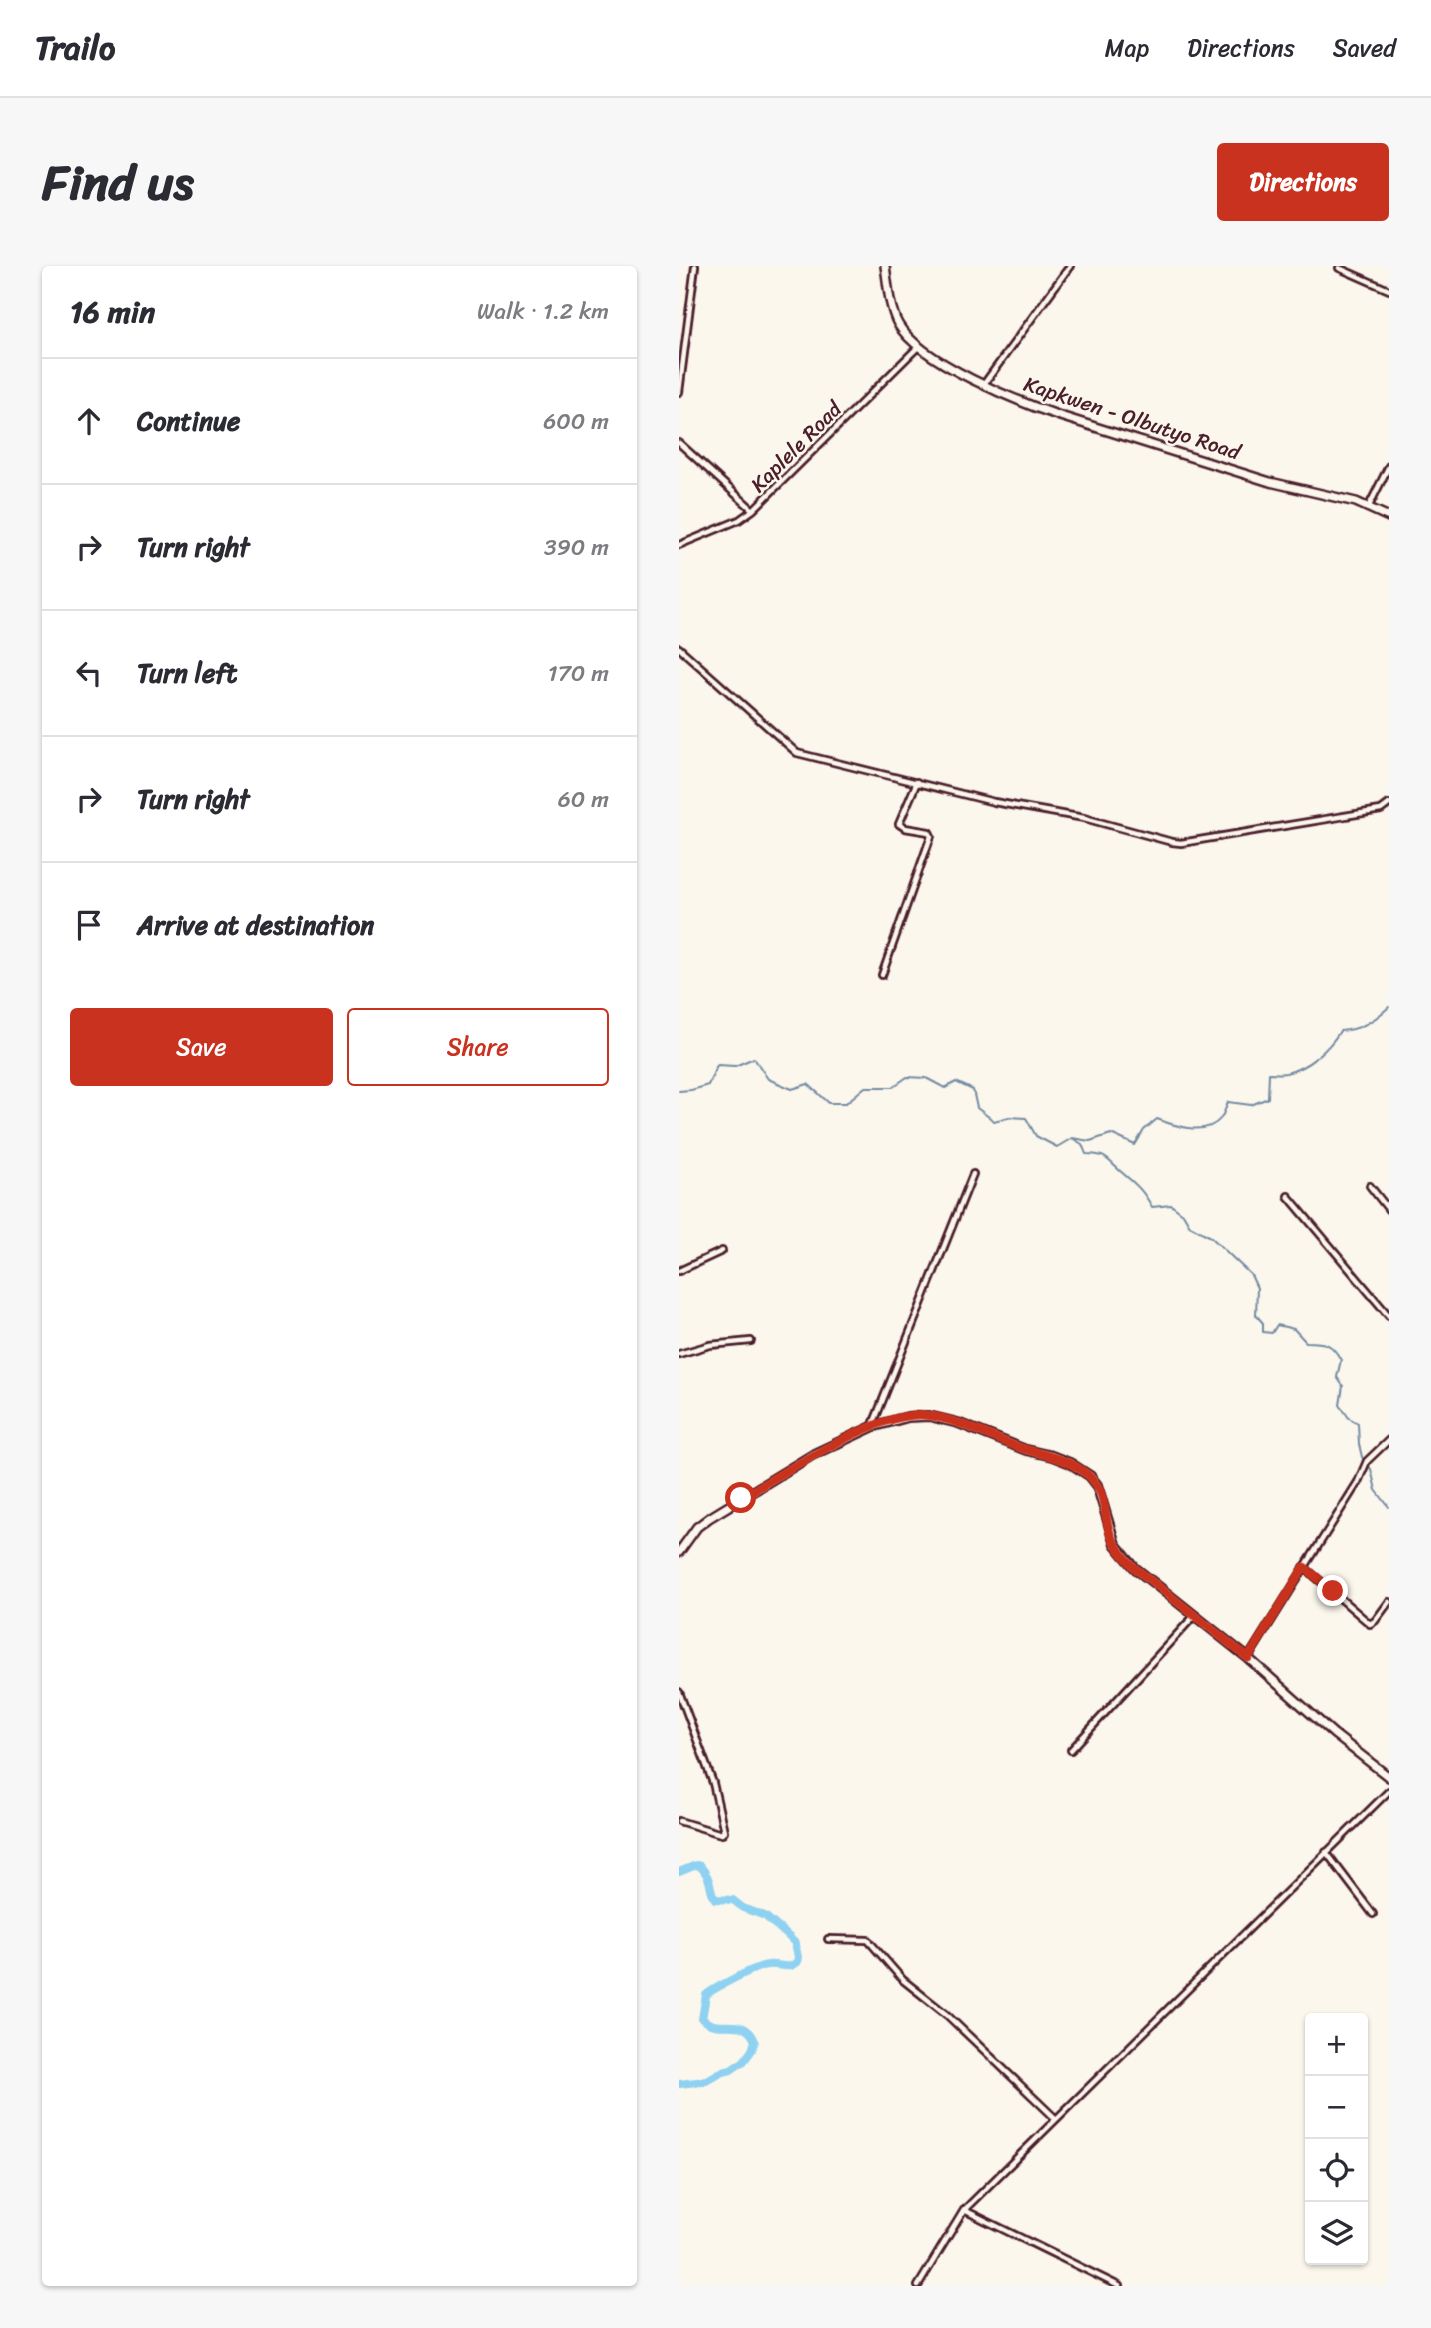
<!DOCTYPE html>
<meta charset="utf-8">
<style>
:root{--surface:#fff;--page:#f7f7f7;--text:#2b2b33;--muted:#7c7c81;--line:#e1e1e2;--accent:#c8321e}
body{margin:0;font-family:Sriracha,sans-serif;background:var(--page);color:var(--text)}
.controls{position:absolute;right:21px;bottom:21px;display:grid;overflow:hidden;border-radius:7px;box-shadow:0 2px 5px #0004}
.controls button{width:63px;height:63px;display:grid;place-items:center;padding:0;border:0;border-bottom:2px solid var(--line);background:var(--surface);color:var(--text);font:35px sans-serif}
.stop{position:absolute;width:21px;height:21px;margin:-16px;border:5px solid #c8321e;border-radius:50%;background:#fff}
.stop.end{background:#c8321e;border-color:#fff;box-shadow:0 2px 7px #0008}
.list{margin:0;padding:0;list-style:none}
h2{display:flex;justify-content:space-between;align-items:center;height:91px;margin:0;padding:0 28px;font-size:30px}
h2 small{font-size:23px;font-weight:400;color:var(--muted)}
.list li{display:grid;grid-template-columns:46px 1fr auto;gap:21px;align-items:center;box-sizing:border-box;height:126px;padding:0 28px;border-top:2px solid var(--line)}
.list b{display:block;font-size:26px;white-space:nowrap}
.list em{font-size:23px;font-style:normal;color:var(--muted)}
.actions{display:flex;gap:14px;padding:21px 28px}
.actions a{flex:1;padding:16px 0;border:2px solid var(--accent);border-radius:7px;text-align:center;font-size:24px;color:var(--accent)}
.actions .main{background:var(--accent);color:#fff}
.icon{flex:none;width:38px;height:38px;fill:none;stroke:currentColor;stroke-width:2;stroke-linecap:round;stroke-linejoin:round}
.map{position:relative;flex:none;width:710px;height:2020px;overflow:hidden;border-radius:7px}
header{display:flex;align-items:center;gap:42px;box-sizing:border-box;height:98px;padding:0 35px;background:var(--surface);border-bottom:2px solid var(--line)}
header strong{font-size:33px}
nav{display:flex;gap:38px;margin-inline-start:auto;font-size:24px}
.intro{display:flex;align-items:center;justify-content:space-between;box-sizing:border-box;height:168px;padding:0 42px}
h1{margin:0;font-size:49px}
.button{padding:18px 32px;border-radius:7px;background:var(--accent);color:#fff;font-size:24px;font-weight:700}
main{display:flex;gap:42px;padding:0 42px}
aside{flex:1;background:var(--surface);border-radius:7px;box-shadow:0 2px 5px #0004}
.map>svg:first-child{display:block}
.lines{fill:none;stroke-linecap:round;stroke-linejoin:round}
.stream{stroke:#738aa2;stroke-width:2}
.river{stroke:#8fd1f1;stroke-width:8}
.street-casing{stroke:#4a1f2b;stroke-width:10}
.secondary-casing{stroke:#4a1f2b;stroke-width:12}
.street{stroke:#fbf7ec;stroke-width:4.5}
.secondary{stroke:#fbf7ec;stroke-width:7}
.route{stroke:#c8321e;stroke-width:9}
.labels{text-anchor:middle;dominant-baseline:central;stroke-width:5;stroke-linejoin:round;paint-order:stroke}
.street-label{font-size:21px;fill:#4a1f2b;stroke:#fbf7ec}
</style>
<header>
<strong>Trailo</strong>
<nav><a>Map</a><a>Directions</a><a>Saved</a></nav>
</header>
<div class="intro"><h1>Find us</h1><a class="button">Directions</a></div>
<main>
<aside>
<h2>16 min<small>Walk · 1.2 km</small></h2>
<ul class="list">
<li><svg class="icon" aria-label="ahead" viewBox="0 0 24 24"><path d="M12 20V5M6 11l6-6 6 6"/></svg><div><b>Continue</b></div><em>600 m</em></li>
<li><svg class="icon" aria-label="right" viewBox="0 0 24 24"><path d="M7 20v-9h11M14 6l5 5-5 5"/></svg><div><b>Turn right</b></div><em>390 m</em></li>
<li><svg class="icon" aria-label="left" viewBox="0 0 24 24"><path d="M17 20v-9H6M10 6l-5 5 5 5"/></svg><div><b>Turn left</b></div><em>170 m</em></li>
<li><svg class="icon" aria-label="right" viewBox="0 0 24 24"><path d="M7 20v-9h11M14 6l5 5-5 5"/></svg><div><b>Turn right</b></div><em>60 m</em></li>
<li><svg class="icon" aria-label="arrive" viewBox="0 0 24 24"><path d="M6 21V4h12l-3 4 3 4H6"/></svg><div><b>Arrive at destination</b></div></li>
</ul>
<div class="actions"><a class="main">Save</a><a>Share</a></div>
</aside>
<div class="map">
<svg width="710" height="2020" viewBox="0 0 710 2020">
<rect width="100%" height="100%" fill="#fbf7ec"/>
<filter id="ink" filterUnits="userSpaceOnUse"><feTurbulence type="fractalNoise" baseFrequency=".0143" numOctaves="2"/><feDisplacementMap in="SourceGraphic" scale="14" xChannelSelector="R" yChannelSelector="G"/><feConvolveMatrix kernelMatrix="1 2 1 2 8 2 1 2 1" color-interpolation-filters="sRGB"/></filter>
<g filter="url(#ink)">
<g class="lines">
<path class="stream" d="M 0,825 L 12,824 L 29,819 L 38,799 L 56,800 L 75,792 L 89,813 L 113,823 L 129,818 L 150,837 L 167,837 L 186,821 L 214,821 L 228,811 L 247,812 L 266,822 L 277,816 L 294,824 L 298,842 L 315,855 L 330,851 L 347,852 L 357,870 L 378,881 L 393,872 L 411,875 L 432,868 L 456,879 L 465,864 L 478,853 C 496,860 527,871 542,852 C 545,848 547,841 549,836 L 572,839 L 589,832 L 590,807 C 595,807 602,808 607,807 C 629,802 650,783 661,765 C 681,764 695,755 710,741
M 393,872 L 403,878 L 407,888 C 429,889 425,891 440,904 C 455,917 463,922 473,941 L 492,939 L 504,948 L 511,960 L 532,971 L 572,1009 L 578,1022 L 577,1049 L 584,1057 L 584,1066 L 593,1067 L 598,1059 L 615,1063 L 627,1076 C 646,1076 653,1077 662,1094 L 658,1111 L 664,1120 L 661,1139 L 670,1152 L 679,1157 L 680,1178 L 683,1191 L 692,1203 L 697,1224 L 710,1241"/>
<path class="river" d="M 0,1606 L 17,1599 L 21,1600 C 34,1614 29,1621 36,1633 L 54,1634 L 64,1642 L 86,1650 L 108,1669 L 116,1677 L 119,1691 L 118,1696 L 112,1700 C 104,1701 97,1698 89,1699 C 79,1699 35,1722 27,1729 L 23,1753 C 41,1769 65,1748 76,1775 L 73,1784 L 65,1795 L 52,1804 L 40,1807 L 27,1815 L 0,1818"/>
<g class="street-casing">
<path id="street" d="M 660,2 L 710,24
M 305,118 L 391,0
M 0,126 L 16,0
M 0,177 L 74,244
M 689,242 L 710,200
M 0,279 L 60,254 L 74,244 L 239,81
M 0,382 L 118,487 L 315,536 L 405,552 L 493,576 L 502,577 L 702,544 L 710,538
M 203,709 L 252,570 L 250,566 L 226,562 L 220,558 L 238,516
M 691,920 L 710,944
M 609,930 L 710,1050
M 0,1005 L 43,985
M 0,1088 L 31,1079 L 72,1075
M 193,1161 L 294,908
M 625,1301 L 691,1358 L 696,1355 L 710,1336
M 569,1392 L 679,1216 L 688,1195 L 710,1174
M 0,1426 L 34,1517 L 45,1565 L 43,1568 L 39,1567 L 0,1555
M 392,1484 L 515,1350
M 647,1586 L 694,1648
M 149,1673 L 189,1674 L 224,1714 L 268,1749 L 377,1853
M 285,1944 L 440,2020
M 239,2020 L 285,1944 L 710,1525"/>
</g>
<g class="secondary-casing">
<path id="secondary" d="M 206,0 C 209,19 210,41 219,58 C 241,96 339,136 381,150 L 591,216 L 677,236 L 710,251
M 0,1286 L 18,1261 L 30,1252 L 135,1188 L 193,1161 L 229,1151 L 250,1150 L 279,1157 L 347,1184 L 373,1190 L 391,1197 L 411,1210 L 418,1219 L 436,1278 L 456,1302 L 569,1392 L 655,1468 L 710,1511"/>
</g>
<use href="#street" class="street"/>
<use href="#secondary" class="secondary"/>
</g>
</g>
<g class="lines" filter="url(#ink)">
<path class="route" d="M 62,1232 C 102,1208 199,1145 245,1149 C 277,1152 306,1169 336,1180 C 361,1189 394,1192 413,1213 C 427,1227 425,1250 431,1268 C 436,1281 446,1292 456,1302 L 569,1392 L 625,1301 L 654,1325"/>
</g>
<g class="labels">
<g class="street-label">
<text transform="translate(453 152) rotate(18)">Kapkwen - Olbutyo Road</text>
<text transform="translate(117 181) rotate(-45)">Kaplele Road</text>
</g>
</g>
</svg>
<div class="controls">
<button>+</button>
<button>−</button>
<button><svg class="icon" aria-label="locate" viewBox="0 0 24 24"><circle cx="12" cy="12" r="6"/><path d="M12 2v4M12 18v4M2 12h4M18 12h4"/></svg></button>
<button><svg class="icon" aria-label="layers" viewBox="0 0 24 24"><path d="M12 4l9 5-9 5-9-5zM3 14l9 5 9-5"/></svg></button>
</div>
<div class="stop" style="left:62px;top:1232px"></div>
<div class="stop end" style="left:654px;top:1325px"></div>
</div>
</main>
